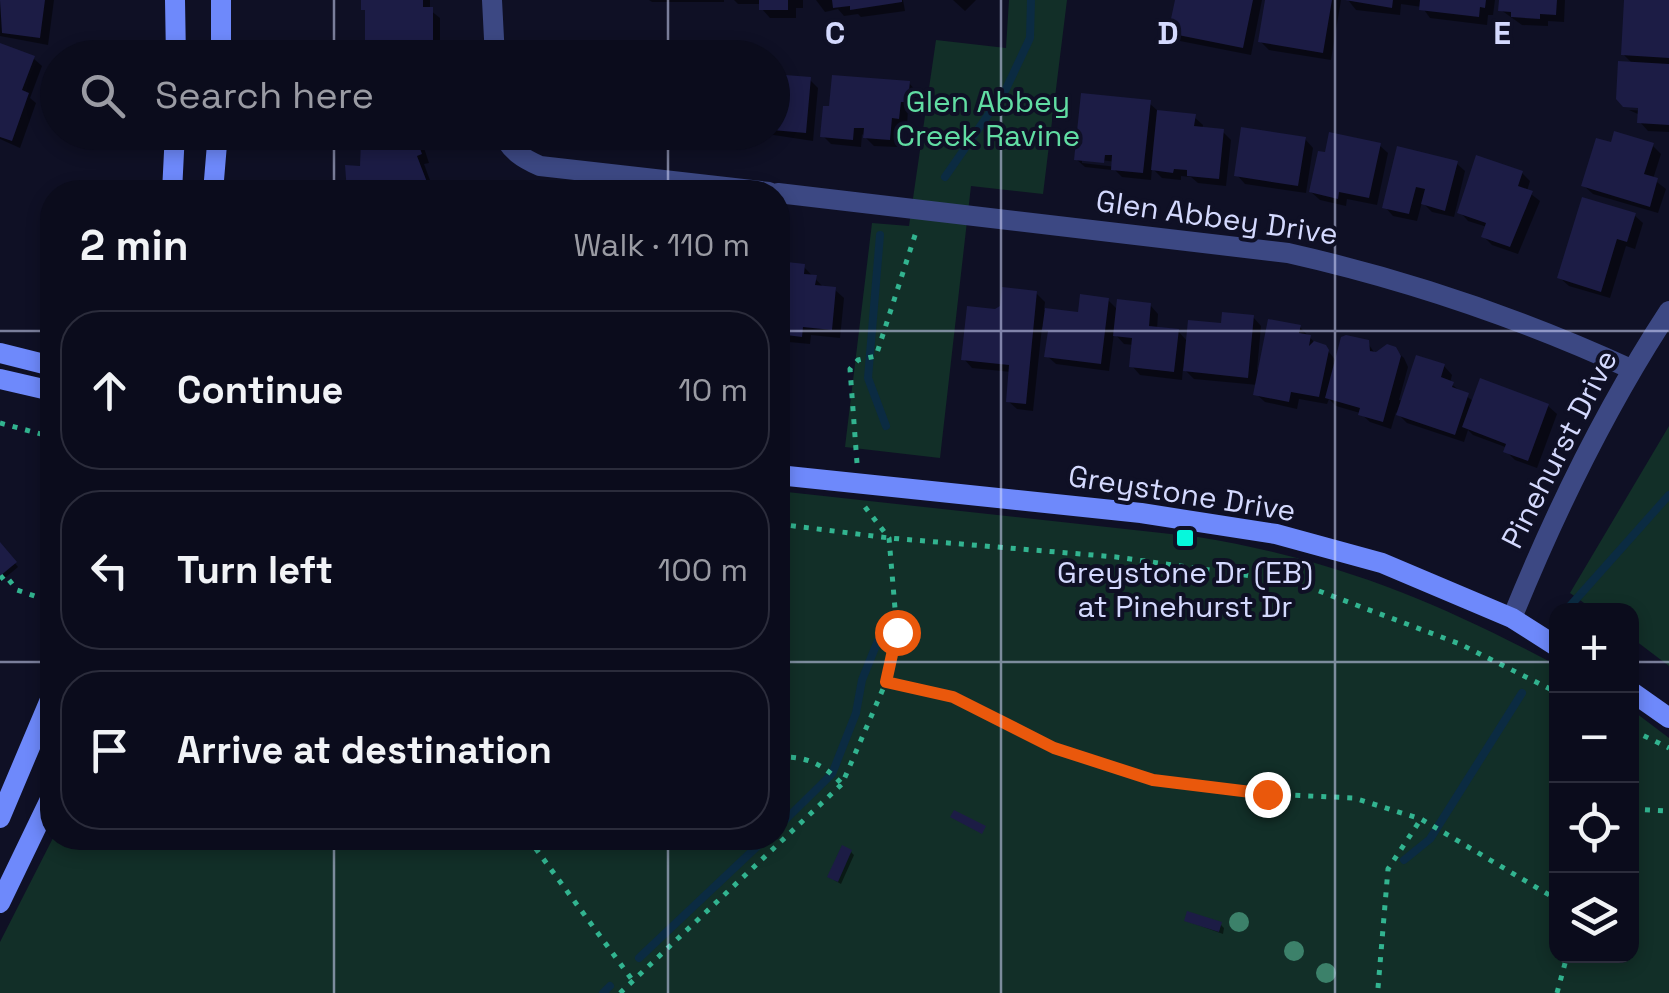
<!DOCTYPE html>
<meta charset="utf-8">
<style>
:root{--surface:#0b0c1c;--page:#141525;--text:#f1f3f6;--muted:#9a9ba3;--line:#2b2c3b}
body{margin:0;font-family:"Space Grotesk",sans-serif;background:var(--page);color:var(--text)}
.controls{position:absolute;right:30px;bottom:30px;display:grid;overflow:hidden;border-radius:20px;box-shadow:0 5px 15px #0003}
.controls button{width:90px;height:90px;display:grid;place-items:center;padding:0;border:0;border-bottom:2px solid var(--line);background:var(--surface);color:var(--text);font:50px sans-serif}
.stop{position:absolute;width:30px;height:30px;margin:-22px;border:8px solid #ea580c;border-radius:50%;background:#fff}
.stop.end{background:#ea580c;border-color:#fff;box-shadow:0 2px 10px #0008}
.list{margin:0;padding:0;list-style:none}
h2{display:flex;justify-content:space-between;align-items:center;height:130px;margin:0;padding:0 40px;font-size:42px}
h2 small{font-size:32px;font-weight:400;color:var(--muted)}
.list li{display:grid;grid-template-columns:65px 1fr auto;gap:30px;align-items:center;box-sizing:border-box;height:160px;margin:0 20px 20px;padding:0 20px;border:2px solid var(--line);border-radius:40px}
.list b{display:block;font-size:38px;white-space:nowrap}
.list em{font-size:32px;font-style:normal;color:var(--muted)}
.icon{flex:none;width:55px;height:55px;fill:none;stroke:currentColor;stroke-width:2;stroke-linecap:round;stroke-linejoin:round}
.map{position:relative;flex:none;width:1669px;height:993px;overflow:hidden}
.search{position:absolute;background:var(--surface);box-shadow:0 5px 15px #0003;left:40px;top:40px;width:750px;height:110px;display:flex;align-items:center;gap:25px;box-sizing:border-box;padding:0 35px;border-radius:55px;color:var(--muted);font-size:38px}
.panel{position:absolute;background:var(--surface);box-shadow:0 5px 15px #0003;left:40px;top:180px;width:750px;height:670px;border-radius:40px}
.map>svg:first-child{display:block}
.green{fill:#122f28}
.shadow{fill:#0007;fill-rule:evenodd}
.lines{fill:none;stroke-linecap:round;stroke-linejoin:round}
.stream{stroke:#0b2b42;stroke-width:8}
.building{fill:#1c1c45}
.path{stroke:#32b490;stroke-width:5;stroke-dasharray:5 8;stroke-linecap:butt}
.street{stroke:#3c4883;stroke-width:20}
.secondary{stroke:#6e89fb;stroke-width:20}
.tree{fill:#3c816a}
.route{stroke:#ea580c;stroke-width:12}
.grid{fill:none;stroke:#d4d9fe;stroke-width:2.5;stroke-opacity:0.55}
.poi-dot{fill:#06f8dc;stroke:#0f1025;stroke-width:4}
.labels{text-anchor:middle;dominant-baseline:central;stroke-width:8;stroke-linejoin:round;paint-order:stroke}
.park-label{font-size:30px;fill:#61dda3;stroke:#0f1025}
.street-label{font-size:30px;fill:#d4d9fe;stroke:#0f1025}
.poi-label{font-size:30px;fill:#d4d9fe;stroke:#0f1025}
.grid-label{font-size:32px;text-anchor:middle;font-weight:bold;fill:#d4d9fe;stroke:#0f1025;stroke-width:8;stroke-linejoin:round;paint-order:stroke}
</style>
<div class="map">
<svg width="1669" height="993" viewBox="0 0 1669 993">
<rect width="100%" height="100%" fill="#0f1025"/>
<path class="green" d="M 1009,0 L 1067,0 L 1043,194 L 971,186 L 940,458 L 845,447 L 872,223 L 909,226 L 936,40 L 1006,48 Z
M 1669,426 L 1669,666 L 1632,638 L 1632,610 L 1594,610 L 1570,593 Z
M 778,491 L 1198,537 C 1333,559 1436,601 1556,665 L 1556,956 L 1632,956 L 1632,710 L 1669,738 L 1669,993 L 0,993 L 0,942 L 53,838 L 778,838 Z"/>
<path class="shadow" d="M 0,0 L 54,0 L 48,45 L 0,36 Z
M 365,0 L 430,0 L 430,10 L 440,18 L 440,49 L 427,49 L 435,58 L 353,58 L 379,52 L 368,41 Z
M 649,0 L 724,0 L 724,2 L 652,2 Z
M 734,0 L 803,0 L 803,8 L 796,8 L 796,18 L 770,18 L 762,9 L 762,4 L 738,4 Z
M 816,0 L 903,0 L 905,11 L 861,17 L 858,14 L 844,16 L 838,9 L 825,12 Z
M 953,0 L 976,0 L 965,11 Z
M 1177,0 L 1262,0 L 1251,55 L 1180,41 L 1171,32 Z
M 1267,0 L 1341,0 L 1331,60 L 1269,50 L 1260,41 Z
M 1348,0 L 1495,0 L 1493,15 L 1488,15 L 1487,25 L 1430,18 L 1422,7 L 1401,4 L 1400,15 L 1356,10 Z
M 1501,0 L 1565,0 L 1564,22 L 1548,21 L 1548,26 L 1522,25 L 1501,10 Z
M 1627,0 L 1669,0 L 1669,132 L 1648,131 L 1640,122 L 1640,115 L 1629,110 L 1651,111 L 1633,64 L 1623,54 Z
M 0,46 L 33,58 L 42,66 L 30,98 L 36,103 L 20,148 L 0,139 Z
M 772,76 L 810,80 L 818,88 L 813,141 L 753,132 L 772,132 Z
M 909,83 L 917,92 L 916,109 L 908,109 L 907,126 L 899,126 L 897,147 L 874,146 L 862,134 L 861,147 L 831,144 L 823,136 Z
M 1149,103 L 1158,111 L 1194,117 L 1203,125 L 1202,130 L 1223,132 L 1231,140 L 1226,186 L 1198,183 L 1191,177 L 1181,176 L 1181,180 L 1162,178 L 1152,168 L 1151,180 L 1122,177 L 1112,167 L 1112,170 L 1085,167 L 1076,159 ZM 1082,158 L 1117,162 L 1117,167 L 1082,163 Z
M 414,132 L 421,139 L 429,163 L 424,164 L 434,191 L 349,192 L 347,184 L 362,169 Z
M 1305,139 L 1313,148 L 1306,193 L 1245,184 L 1237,175 Z
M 1379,145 L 1388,153 L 1377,205 L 1347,199 L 1346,206 L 1320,200 L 1311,192 Z
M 1652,145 L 1661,154 L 1653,179 L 1666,189 L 1658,213 L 1593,194 L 1584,186 Z
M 1399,149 L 1456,163 L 1465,171 L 1454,217 L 1432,212 L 1422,202 L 1417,221 L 1393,216 L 1385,207 Z
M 1522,173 L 1530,181 L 1527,191 L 1540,201 L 1518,254 L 1492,245 L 1484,237 L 1487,227 L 1468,221 L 1460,212 Z
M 1634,215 L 1643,223 L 1635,249 L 1626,246 L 1610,298 L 1569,286 L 1560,278 Z
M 778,264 L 804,267 L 824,288 L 835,290 L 844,298 L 840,338 L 811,335 L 810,344 L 789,342 L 778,331 Z
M 1036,293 L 1045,302 L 1044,310 L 1080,315 L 1108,300 L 1118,310 L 1150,305 L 1158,314 L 1157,329 L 1178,331 L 1188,342 L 1253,317 L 1261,326 L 1257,370 L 1261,371 L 1300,327 L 1317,345 L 1325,347 L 1337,362 L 1367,342 L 1376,355 L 1394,349 L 1404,358 L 1408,367 L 1399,400 L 1403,401 L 1444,366 L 1452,375 L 1450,383 L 1474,402 L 1548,406 L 1557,414 L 1537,468 L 1515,460 L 1506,451 L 1508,448 L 1473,435 L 1468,430 L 1464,442 L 1407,423 L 1396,412 L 1391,429 L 1370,422 L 1360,413 L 1336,406 L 1329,399 L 1327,404 L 1299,399 L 1297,409 L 1265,402 L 1256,394 L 1258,385 L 1194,379 L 1183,368 L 1182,380 L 1140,375 L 1132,366 L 1134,345 L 1124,344 L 1114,333 L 1109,371 L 1056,364 L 1047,356 L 1050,334 L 1042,327 L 1033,411 L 1017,409 L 1008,401 L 1011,372 L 972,368 L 964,359 L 995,311 Z
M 0,545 L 18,567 L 0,582 Z
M 851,852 L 854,855 L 841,884 L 834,880 Z
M 1187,921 L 1221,925 L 1224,928 L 1223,934 Z"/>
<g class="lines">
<path class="stream" d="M 945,177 L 1006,89 L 1030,38 L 1031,0
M 880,235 L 868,378 L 886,426
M 1570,606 L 1669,495
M 778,827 L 832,774 L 856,713 L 862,680 L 879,638
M 1404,860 L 1430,839 L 1522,693
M 639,958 L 766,838
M 603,993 L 610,986"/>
</g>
<path class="building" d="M 0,0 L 45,0 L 40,38 L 2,33 Z
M 361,0 L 423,0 L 423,7 L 433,7 L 433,41 L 365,42 L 365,10 L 361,10 Z
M 759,0 L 788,0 L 788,10 L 759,10 Z
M 832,0 L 902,0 L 902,2 L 850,10 L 850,6 L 833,8 Z
M 1175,0 L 1253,0 L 1243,48 L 1168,33 Z
M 1265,0 L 1332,0 L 1323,53 L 1258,42 Z
M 1345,0 L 1393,0 L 1392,8 Z
M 1420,0 L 1486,0 L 1485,8 L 1480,7 L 1479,17 L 1419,10 Z
M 1499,0 L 1557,0 L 1556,15 L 1540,14 L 1540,19 L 1511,17 L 1511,12 L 1498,11 Z
M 1624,0 L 1669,0 L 1669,58 L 1621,55 Z
M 0,43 L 35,56 L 22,90 L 29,93 L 12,141 L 0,137 Z
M 350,50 L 431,50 L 431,58 L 350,58 Z
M 1618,61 L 1669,64 L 1669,125 L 1637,123 L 1638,108 L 1623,107 L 1616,99 Z
M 772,74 L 811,77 L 806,133 L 772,130 Z
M 832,75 L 910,81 L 908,102 L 901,102 L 899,119 L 892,118 L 890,140 L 863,138 L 864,128 L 854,128 L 853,140 L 820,137 L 823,106 L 829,106 Z
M 1081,93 L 1151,100 L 1143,173 L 1111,170 L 1112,155 L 1105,155 L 1104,163 L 1074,160 Z
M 1157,110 L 1196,114 L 1194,126 L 1224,129 L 1219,179 L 1187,176 L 1187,170 L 1174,169 L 1173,173 L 1151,170 Z
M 1241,127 L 1306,137 L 1298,186 L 1234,176 Z
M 1614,131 L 1654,143 L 1644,174 L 1658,178 L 1650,207 L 1581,186 L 1596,138 L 1611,142 Z
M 393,132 L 414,132 L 422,154 L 417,156 L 427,182 L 399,192 L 347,192 L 345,165 L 360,166 L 361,140 Z
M 1329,132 L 1381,143 L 1369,198 L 1339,192 L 1338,199 L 1309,192 L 1318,151 L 1325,152 Z
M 1397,146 L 1458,161 L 1445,211 L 1421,204 L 1425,189 L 1416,187 L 1409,214 L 1382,208 Z
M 1476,155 L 1523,171 L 1518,186 L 1533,191 L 1510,247 L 1481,237 L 1486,223 L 1457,213 Z
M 1582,197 L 1636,213 L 1627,242 L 1617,239 L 1601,292 L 1557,278 Z
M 778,261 L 805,264 L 804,274 L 817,275 L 815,285 L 836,287 L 832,330 L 803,327 L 802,337 L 778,334 Z
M 1002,287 L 1037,291 L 1026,404 L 1006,402 L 1009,365 L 961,360 L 967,306 L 995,309 L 1000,306 Z
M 1080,294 L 1109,298 L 1101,364 L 1044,357 L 1048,331 L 1042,330 L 1045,308 L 1078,312 Z
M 1117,299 L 1151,303 L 1149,326 L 1179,329 L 1174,372 L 1129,367 L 1132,338 L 1113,336 Z
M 1222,312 L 1254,315 L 1248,378 L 1183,371 L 1188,320 L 1221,323 Z
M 1268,319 L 1301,325 L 1299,333 L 1311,335 L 1309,346 L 1314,341 L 1326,345 L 1329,350 L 1319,397 L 1291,392 L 1289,402 L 1253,395 Z
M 1346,335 L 1369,340 L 1370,351 L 1376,352 L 1387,344 L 1396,347 L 1401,356 L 1383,422 L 1358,415 L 1360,408 L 1325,398 L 1341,337 Z
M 1416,355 L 1445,364 L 1441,377 L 1454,382 L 1452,387 L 1469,393 L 1455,435 L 1396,415 Z
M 1480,378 L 1549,404 L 1528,461 L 1503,452 L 1506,444 L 1462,427 Z
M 0,542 L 17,562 L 0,576 Z
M 954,810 L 986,826 L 982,834 L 950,817 Z
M 842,845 L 852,850 L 838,882 L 827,877 Z
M 1187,911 L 1222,922 L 1219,932 L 1184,921 Z"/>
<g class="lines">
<path class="path" d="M 0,423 L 52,437
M 857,463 L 850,369 L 858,360 L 876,356 L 916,232
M 865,507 L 889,538 L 897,632 L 887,681
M 778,524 L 889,538 L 1116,557 L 1295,582 L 1460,644 L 1556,692
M 0,579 L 5,575 L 17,590 L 52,602
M 1632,730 L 1669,748
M 778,758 C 803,754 824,765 841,783
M 1632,809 L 1669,811
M 528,838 L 633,981
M 1378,988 L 1388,869 L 1421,819
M 620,993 L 842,784 L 886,682 L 953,697 L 1054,748 L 1153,780 L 1267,794 L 1354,798 L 1421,819 L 1556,899
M 1557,993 L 1567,956"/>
<path class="street" d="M 492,0 L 495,58
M 503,132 C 508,150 524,159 540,166 L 769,192
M 778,193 L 1288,253 C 1408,280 1520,318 1631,369
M 1512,618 C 1555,512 1606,407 1669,311"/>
<path class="secondary" d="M 175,0 L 176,58
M 221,58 L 221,0
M 172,192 L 175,132
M 213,192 L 218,132
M 0,353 L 52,366
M 0,379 L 52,391
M 778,475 L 1141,513 L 1276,534 L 1382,563 L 1512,618 L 1556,646
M 1632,692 L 1669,718
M 0,818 L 52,695
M 0,903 L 52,795"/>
</g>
<g class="tree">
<circle cx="1239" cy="922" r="10"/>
<circle cx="1294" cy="951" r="10"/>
<circle cx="1326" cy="973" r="10"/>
</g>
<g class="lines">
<path class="route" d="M 897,632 L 886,682 L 953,697 L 1054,748 L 1153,780 L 1267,794"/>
</g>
<path class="grid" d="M 334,0 L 334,58M 668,0 L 668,58M 1001,0 L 1001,993M 1335,0 L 1335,993M 334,132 L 334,192M 668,132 L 668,192M 0,331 L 52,331M 778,331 L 1669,331M 0,662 L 52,662M 778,662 L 1556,662M 1632,662 L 1669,662M 334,838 L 334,993M 668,838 L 668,993"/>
<rect class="poi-dot" x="1175" y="528" width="20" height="20" rx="5"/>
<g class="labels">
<g class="park-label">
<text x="988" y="101">Glen Abbey<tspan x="988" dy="34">Creek Ravine</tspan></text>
</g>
<g class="street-label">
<text transform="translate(1217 217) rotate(8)">Glen Abbey Drive</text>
<text transform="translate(1559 449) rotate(-63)">Pinehurst Drive</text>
<text transform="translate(1182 493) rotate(9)">Greystone Drive</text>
</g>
<g class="poi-label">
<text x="1185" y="572">Greystone Dr (EB)<tspan x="1185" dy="34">at Pinehurst Dr</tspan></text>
</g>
</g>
<g class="grid-label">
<text x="835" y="44">C</text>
<text x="1168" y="44">D</text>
<text x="1502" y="44">E</text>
</g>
</svg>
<div class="controls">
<button>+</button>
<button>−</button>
<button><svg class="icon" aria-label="locate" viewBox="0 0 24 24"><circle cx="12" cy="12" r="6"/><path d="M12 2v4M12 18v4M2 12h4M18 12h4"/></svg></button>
<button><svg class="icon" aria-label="layers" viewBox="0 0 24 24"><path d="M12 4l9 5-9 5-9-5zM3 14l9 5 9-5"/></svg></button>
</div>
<div class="stop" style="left:897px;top:632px"></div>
<div class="stop end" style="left:1267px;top:794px"></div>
<div class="search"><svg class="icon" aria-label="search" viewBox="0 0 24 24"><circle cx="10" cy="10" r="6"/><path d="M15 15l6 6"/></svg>Search here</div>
<section class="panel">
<h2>2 min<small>Walk · 110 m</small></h2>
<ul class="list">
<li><svg class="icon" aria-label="ahead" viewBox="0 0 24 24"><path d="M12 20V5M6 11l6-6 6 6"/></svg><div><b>Continue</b></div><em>10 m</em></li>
<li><svg class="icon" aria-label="left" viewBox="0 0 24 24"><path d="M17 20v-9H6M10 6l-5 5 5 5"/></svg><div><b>Turn left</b></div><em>100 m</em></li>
<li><svg class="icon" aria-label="arrive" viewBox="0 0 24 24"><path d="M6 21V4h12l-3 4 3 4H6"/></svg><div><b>Arrive at destination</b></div></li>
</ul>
</section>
</div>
